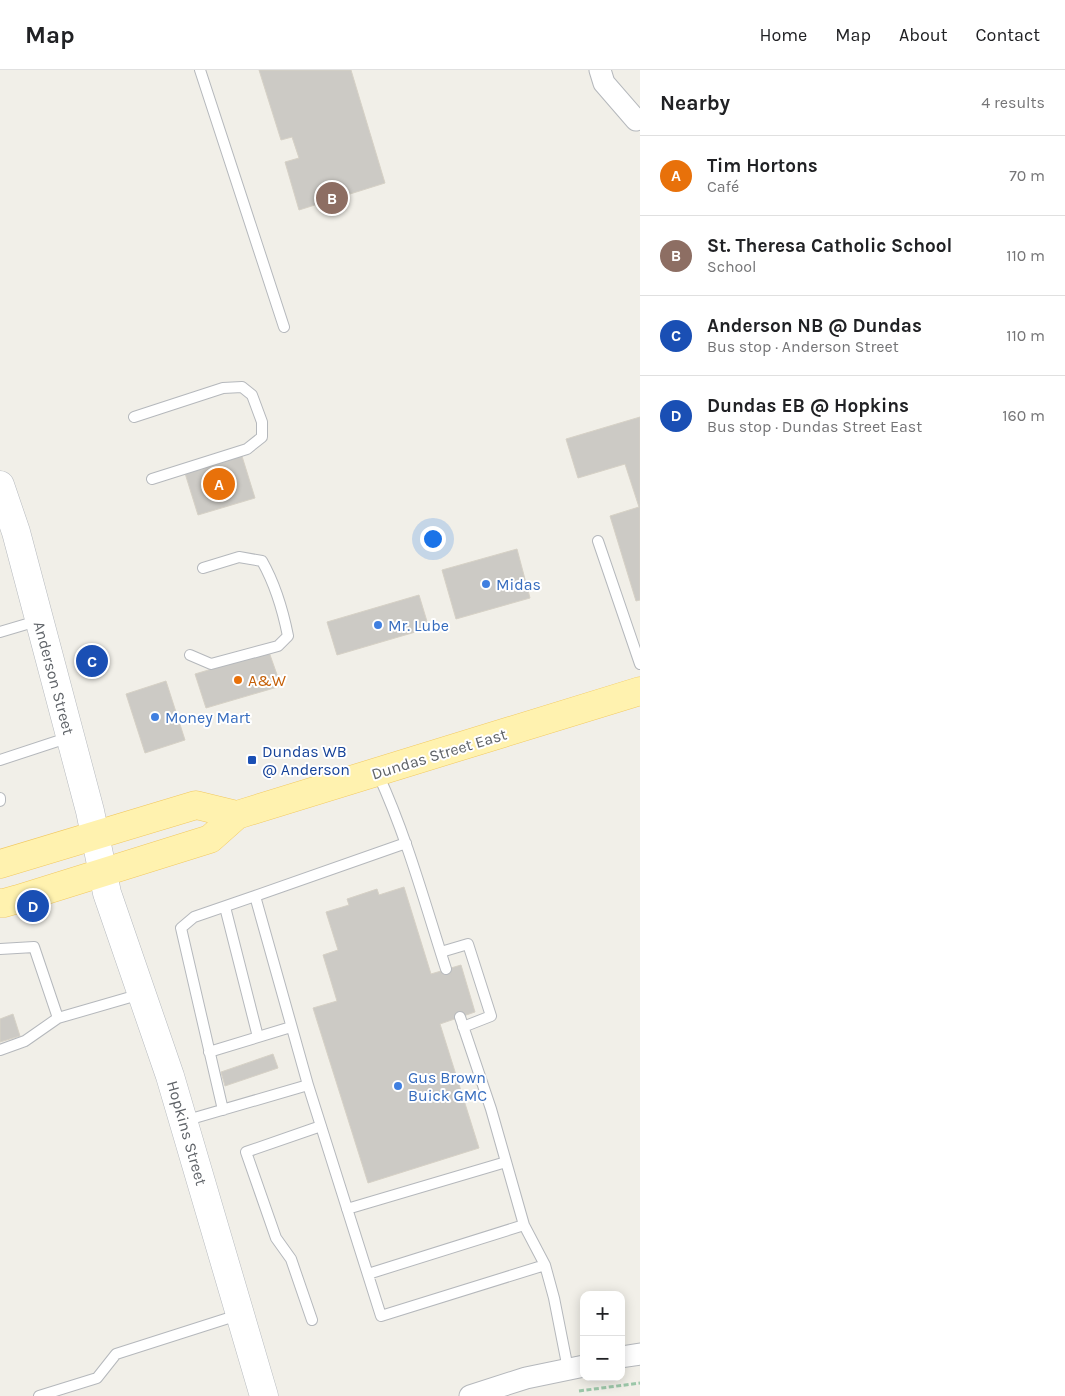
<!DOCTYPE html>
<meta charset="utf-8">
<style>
:root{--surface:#fff;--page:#f6f6f6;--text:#202124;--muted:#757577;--line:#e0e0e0;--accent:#ea580c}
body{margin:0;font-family:Karla,sans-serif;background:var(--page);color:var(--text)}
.controls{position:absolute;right:15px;bottom:15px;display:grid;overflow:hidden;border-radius:10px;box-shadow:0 2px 12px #0003}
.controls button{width:45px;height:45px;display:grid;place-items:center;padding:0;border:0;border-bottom:1px solid var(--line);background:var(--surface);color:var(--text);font:25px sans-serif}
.you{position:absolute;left:432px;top:468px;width:18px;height:18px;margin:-12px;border:4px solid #fff;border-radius:50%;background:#1a73e8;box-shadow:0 0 0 8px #1a73e833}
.badge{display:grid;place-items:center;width:32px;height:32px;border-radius:50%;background:var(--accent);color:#fff;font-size:16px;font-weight:700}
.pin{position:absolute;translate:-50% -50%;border:2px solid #fff;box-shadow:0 1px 5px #0006}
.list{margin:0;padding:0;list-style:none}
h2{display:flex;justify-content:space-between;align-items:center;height:65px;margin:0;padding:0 20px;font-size:21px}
h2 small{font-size:16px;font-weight:400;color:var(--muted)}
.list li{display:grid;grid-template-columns:32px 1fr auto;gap:15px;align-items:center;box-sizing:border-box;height:80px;padding:0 20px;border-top:1px solid var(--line)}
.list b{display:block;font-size:19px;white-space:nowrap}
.list p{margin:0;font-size:16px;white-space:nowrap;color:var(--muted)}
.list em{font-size:16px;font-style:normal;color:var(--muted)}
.map{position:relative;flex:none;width:640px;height:1326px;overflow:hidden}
header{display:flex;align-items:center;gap:30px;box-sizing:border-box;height:70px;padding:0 25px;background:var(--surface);border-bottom:1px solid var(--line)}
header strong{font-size:24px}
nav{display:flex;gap:28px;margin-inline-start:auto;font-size:18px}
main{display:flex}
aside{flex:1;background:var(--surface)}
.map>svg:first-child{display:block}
.building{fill:#cccac5;stroke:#d6d1c6}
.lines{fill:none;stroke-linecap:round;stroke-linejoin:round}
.lane-casing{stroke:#b5b8bc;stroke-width:12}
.street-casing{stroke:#b5b8bc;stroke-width:23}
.secondary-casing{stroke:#b6babf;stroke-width:29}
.primary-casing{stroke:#f2c960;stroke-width:29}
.path{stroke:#9cc7a9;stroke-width:3;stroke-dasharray:5 2.5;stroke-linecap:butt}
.lane{stroke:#fff;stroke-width:10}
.street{stroke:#fff;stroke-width:21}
.secondary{stroke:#fff;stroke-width:28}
.primary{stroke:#fff2af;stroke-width:28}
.shop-dot{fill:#3f7fe0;stroke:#fff;stroke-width:2}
.food-dot{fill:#e8710a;stroke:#fff;stroke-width:2}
.transit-dot{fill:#1a4fb4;stroke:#fff;stroke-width:2}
.labels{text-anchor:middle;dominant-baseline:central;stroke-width:4;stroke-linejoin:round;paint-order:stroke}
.shop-label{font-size:16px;fill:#366cbe;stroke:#fff;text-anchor:start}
.street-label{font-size:16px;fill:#5f6368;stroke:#fff}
.food-label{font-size:16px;fill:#c56008;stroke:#fff;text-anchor:start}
.transit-label{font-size:16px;fill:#164399;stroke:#fff;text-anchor:start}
</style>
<header>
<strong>Map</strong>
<nav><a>Home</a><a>Map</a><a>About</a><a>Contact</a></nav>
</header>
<main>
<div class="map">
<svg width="640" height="1326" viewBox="0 0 640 1326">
<rect width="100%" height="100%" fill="#f1efe8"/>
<path class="building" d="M 259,0 L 351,0 L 385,113 L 299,140 L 285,92 L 299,88 L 292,67 L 281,70 Z
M 640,347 L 640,530 L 636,531 L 610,446 L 639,437 L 625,394 L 578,408 L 566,369 Z
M 241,383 L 255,428 L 198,445 L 184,400 Z
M 517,479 L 530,528 L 456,549 L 442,500 Z
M 419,525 L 429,558 L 337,585 L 327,552 Z
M 269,582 L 281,616 L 206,638 L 195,604 Z
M 166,611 L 185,670 L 145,683 L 126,624 Z
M 404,817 L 431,904 L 461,895 L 475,942 L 440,954 L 479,1078 L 368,1113 L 313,938 L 337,931 L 323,885 L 338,880 L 326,842 L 349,835 L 347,829 L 377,819 L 379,825 Z
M 13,944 L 20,966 L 0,972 L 0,949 Z
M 273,984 L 278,998 L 225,1016 L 221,1002 Z"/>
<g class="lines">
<g class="lane-casing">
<path id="lane" d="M 200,0 L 284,257
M 134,347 L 223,318 L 242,317 L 252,325 L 262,352 L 262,367 L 247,379 L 152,409
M 598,471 L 640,594
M 0,562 L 37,551
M 190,585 L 211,594 L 278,576 L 288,566 C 283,541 275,514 262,491 L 239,487 L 203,498
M 0,690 L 70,667
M 378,704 C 407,767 425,834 446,899
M 0,728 L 0,731
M 406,773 L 255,826 L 308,1015 L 381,1246 L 545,1195
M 225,837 L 258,967
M 0,879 L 34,877 L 58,948 L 141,924
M 441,882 L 468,874 L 491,946 L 463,957
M 460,947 L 491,1039 L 524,1155 L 545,1195 L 554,1228 L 568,1299
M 0,980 L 25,971 L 58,948
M 209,982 L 291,957
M 223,1040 L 181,858 L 194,847 L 255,826
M 184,1051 L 308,1015
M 347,1139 L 506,1092
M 368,1204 L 524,1155
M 312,1250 L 291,1189 L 276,1168 L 246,1082 L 321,1056
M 39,1326 L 97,1308 L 116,1284 L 238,1245"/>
</g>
<g class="street-casing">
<path id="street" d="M 600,0 L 604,13 L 636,50 L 640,49
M 621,1287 L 640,1284
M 470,1326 L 526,1308 L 584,1296"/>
</g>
<g class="secondary-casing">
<path id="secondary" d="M 0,415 L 16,462 L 90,741 L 107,823 L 170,1006 L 264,1326"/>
</g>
<g class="primary-casing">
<path id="primary" d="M 0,794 L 196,735 L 237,745
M 0,833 L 4,833 L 18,829 L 210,769 L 237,745 L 640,621"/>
</g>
<path class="path" d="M 579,1321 L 640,1313"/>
<use href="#lane" class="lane"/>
<use href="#street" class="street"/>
<use href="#secondary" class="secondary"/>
<use href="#primary" class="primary"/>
</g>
<g class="shop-dot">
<circle cx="486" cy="514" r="5"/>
<circle cx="378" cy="555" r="5"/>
<circle cx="155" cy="647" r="5"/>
<circle cx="398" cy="1016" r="5"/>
</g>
<circle class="food-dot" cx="238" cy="610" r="5"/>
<rect class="transit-dot" x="247" y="685" width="10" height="10" rx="2.5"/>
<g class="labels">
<g class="shop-label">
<text x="496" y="514">Midas</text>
<text x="388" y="555">Mr. Lube</text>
<text x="165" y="647">Money Mart</text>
<text x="408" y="1007">Gus Brown<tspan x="408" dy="18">Buick GMC</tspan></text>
</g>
<g class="street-label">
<text transform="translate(54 608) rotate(75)">Anderson Street</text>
<text transform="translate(439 684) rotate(-17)">Dundas Street East</text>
<text transform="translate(187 1063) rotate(74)">Hopkins Street</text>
</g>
<g class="food-label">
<text x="248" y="610">A&amp;W</text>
</g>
<g class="transit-label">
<text x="262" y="681">Dundas WB<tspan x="262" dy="18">@ Anderson</tspan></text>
</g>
</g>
</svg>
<div class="controls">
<button>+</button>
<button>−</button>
</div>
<div class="you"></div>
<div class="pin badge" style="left:219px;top:414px;background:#e8710a">A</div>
<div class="pin badge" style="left:332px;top:128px;background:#8d6e63">B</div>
<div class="pin badge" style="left:92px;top:591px;background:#1a4fb4">C</div>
<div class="pin badge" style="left:33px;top:836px;background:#1a4fb4">D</div>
</div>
<aside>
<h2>Nearby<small>4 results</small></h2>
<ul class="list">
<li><span class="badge" style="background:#e8710a">A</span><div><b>Tim Hortons</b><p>Café</p></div><em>70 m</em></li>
<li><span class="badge" style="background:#8d6e63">B</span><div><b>St. Theresa Catholic School</b><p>School</p></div><em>110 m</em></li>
<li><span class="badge" style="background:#1a4fb4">C</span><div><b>Anderson NB @ Dundas</b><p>Bus stop · Anderson Street</p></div><em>110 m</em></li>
<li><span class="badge" style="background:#1a4fb4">D</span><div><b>Dundas EB @ Hopkins</b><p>Bus stop · Dundas Street East</p></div><em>160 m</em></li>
</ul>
</aside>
</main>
